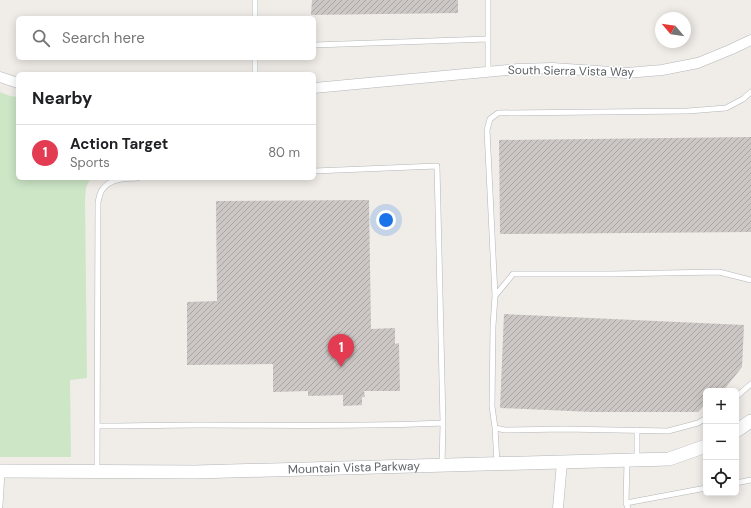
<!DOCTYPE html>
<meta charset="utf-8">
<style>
:root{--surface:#fff;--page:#f2f2f2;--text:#202124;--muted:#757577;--line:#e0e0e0;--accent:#e23b52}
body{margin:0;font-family:"DM Sans",sans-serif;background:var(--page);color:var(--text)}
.controls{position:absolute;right:12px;bottom:12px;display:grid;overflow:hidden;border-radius:6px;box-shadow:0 2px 10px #0003}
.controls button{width:36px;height:36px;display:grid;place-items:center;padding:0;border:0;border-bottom:1px solid var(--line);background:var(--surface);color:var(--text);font:20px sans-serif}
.compass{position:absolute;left:655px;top:12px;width:36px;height:36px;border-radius:50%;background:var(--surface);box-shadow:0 2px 10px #0003;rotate:299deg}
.you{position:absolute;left:386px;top:220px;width:14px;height:14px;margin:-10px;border:3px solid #fff;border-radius:50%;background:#1a73e8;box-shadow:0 0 0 6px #1a73e833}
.badge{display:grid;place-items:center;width:26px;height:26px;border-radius:50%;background:var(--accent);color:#fff;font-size:13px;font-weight:700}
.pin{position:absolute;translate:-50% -33px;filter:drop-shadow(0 1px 2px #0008)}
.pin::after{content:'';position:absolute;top:21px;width:14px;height:12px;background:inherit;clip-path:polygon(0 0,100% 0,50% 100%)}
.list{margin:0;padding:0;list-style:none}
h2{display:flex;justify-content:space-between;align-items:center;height:52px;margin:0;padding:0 16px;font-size:17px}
h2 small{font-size:13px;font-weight:400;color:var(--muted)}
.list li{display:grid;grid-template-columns:26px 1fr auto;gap:12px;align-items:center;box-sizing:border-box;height:56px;padding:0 16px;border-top:1px solid var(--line)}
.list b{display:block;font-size:15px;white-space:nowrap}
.list p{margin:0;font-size:13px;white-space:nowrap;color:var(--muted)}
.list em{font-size:13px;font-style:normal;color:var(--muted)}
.icon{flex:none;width:22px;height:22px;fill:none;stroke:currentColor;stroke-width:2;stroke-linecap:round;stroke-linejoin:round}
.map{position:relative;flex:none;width:751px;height:508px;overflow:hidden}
.search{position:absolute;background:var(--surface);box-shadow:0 2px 10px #0003;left:16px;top:16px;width:300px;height:44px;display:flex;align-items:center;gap:10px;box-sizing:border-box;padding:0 14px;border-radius:6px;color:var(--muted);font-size:15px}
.panel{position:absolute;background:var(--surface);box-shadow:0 2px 10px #0003;left:16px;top:72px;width:300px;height:108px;border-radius:6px}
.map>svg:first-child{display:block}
.grass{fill:#cde6c6}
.building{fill:url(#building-hatch)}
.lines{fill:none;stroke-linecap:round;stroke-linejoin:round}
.service-casing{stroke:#b3b6b9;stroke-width:6}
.minor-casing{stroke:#b3b6b9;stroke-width:11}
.tertiary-casing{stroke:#b3b6b9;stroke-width:14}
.service{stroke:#fff;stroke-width:5}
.minor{stroke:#fff;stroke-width:10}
.tertiary{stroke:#fff;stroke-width:13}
.labels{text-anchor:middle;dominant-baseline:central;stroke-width:3;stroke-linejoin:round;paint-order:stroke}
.street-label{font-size:12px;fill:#5f6467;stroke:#fff}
</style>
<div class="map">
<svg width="751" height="508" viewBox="0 0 751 508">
<defs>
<pattern id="building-hatch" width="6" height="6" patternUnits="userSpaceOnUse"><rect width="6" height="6" fill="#ccc7c4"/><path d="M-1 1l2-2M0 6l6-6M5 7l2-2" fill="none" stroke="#a9a5a3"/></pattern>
</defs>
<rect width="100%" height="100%" fill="#f0ece8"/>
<path class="grass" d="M 0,92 L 10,96 L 18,97 L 18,178 L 91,178 L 86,187 L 85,199 L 87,378 L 70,380 L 71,457 L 0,457 Z"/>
<path class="building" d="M 312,0 L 458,0 L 458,13 L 311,15 Z
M 751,137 L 751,232 L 500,234 L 499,140 Z
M 369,200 L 371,329 L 395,328 L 395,344 L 399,343 L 400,391 L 364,391 L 365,397 L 362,397 L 362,405 L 343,406 L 343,395 L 308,396 L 308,391 L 273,392 L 273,364 L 187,365 L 187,302 L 217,301 L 216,201 Z
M 504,314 L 744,325 L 742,367 L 723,391 L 706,391 L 706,403 L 698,412 L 592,412 L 500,408 Z"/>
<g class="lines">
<g class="service-casing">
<path id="service" d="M 488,0 L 488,71
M 255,18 L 255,0
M 314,45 L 488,39
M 255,58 L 255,74
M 314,171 L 437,166 L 443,423 L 442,465
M 495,296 L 487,130 L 490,119 L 498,113 L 688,111 L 726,108 L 743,99 L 751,92
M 736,397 L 751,384
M 706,418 L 698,423 L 668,431 L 564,429 L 505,430 L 495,428 L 492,406 L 493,326 L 495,296 L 513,274 L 611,274 L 719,272 L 751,280
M 97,426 C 132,426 166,425 200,425 C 281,425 362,427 443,423
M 495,428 L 497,463
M 637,459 L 637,430
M 627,461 L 626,503 L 628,508
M 97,471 L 98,202 C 99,198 100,193 102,190 C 110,178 124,179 137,178
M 736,483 L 751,480
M 626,503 L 706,488
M 0,506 L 2,472"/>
</g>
<g class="minor-casing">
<path id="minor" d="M 0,77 L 18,83
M 314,88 L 518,69 L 552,68 L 627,73 L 662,70 L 698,63 L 732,49 L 751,40
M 558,508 L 562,462"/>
</g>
<g class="tertiary-casing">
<g id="tertiary">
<path d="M 736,431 L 751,421"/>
<path id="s1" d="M 0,471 L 195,472 L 669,459 L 706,446"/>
</g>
</g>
<use href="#service" class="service"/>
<use href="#minor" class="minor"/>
<use href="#tertiary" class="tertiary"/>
</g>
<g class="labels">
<g class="street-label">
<text transform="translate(571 71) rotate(1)">South Sierra Vista Way</text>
<text stroke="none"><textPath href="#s1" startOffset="354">Mountain Vista Parkway</textPath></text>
</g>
</g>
</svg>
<div class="controls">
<button>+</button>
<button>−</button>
<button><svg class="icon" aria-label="locate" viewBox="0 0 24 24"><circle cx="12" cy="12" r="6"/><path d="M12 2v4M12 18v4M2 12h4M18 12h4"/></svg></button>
</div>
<svg class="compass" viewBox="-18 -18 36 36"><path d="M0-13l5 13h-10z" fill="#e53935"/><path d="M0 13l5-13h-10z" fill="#757577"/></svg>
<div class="you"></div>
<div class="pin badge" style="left:341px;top:367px">1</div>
<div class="search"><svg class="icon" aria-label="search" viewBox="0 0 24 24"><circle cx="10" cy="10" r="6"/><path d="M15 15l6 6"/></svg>Search here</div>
<section class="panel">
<h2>Nearby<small></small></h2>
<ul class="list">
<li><span class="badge">1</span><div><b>Action Target</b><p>Sports</p></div><em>80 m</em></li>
</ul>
</section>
</div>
